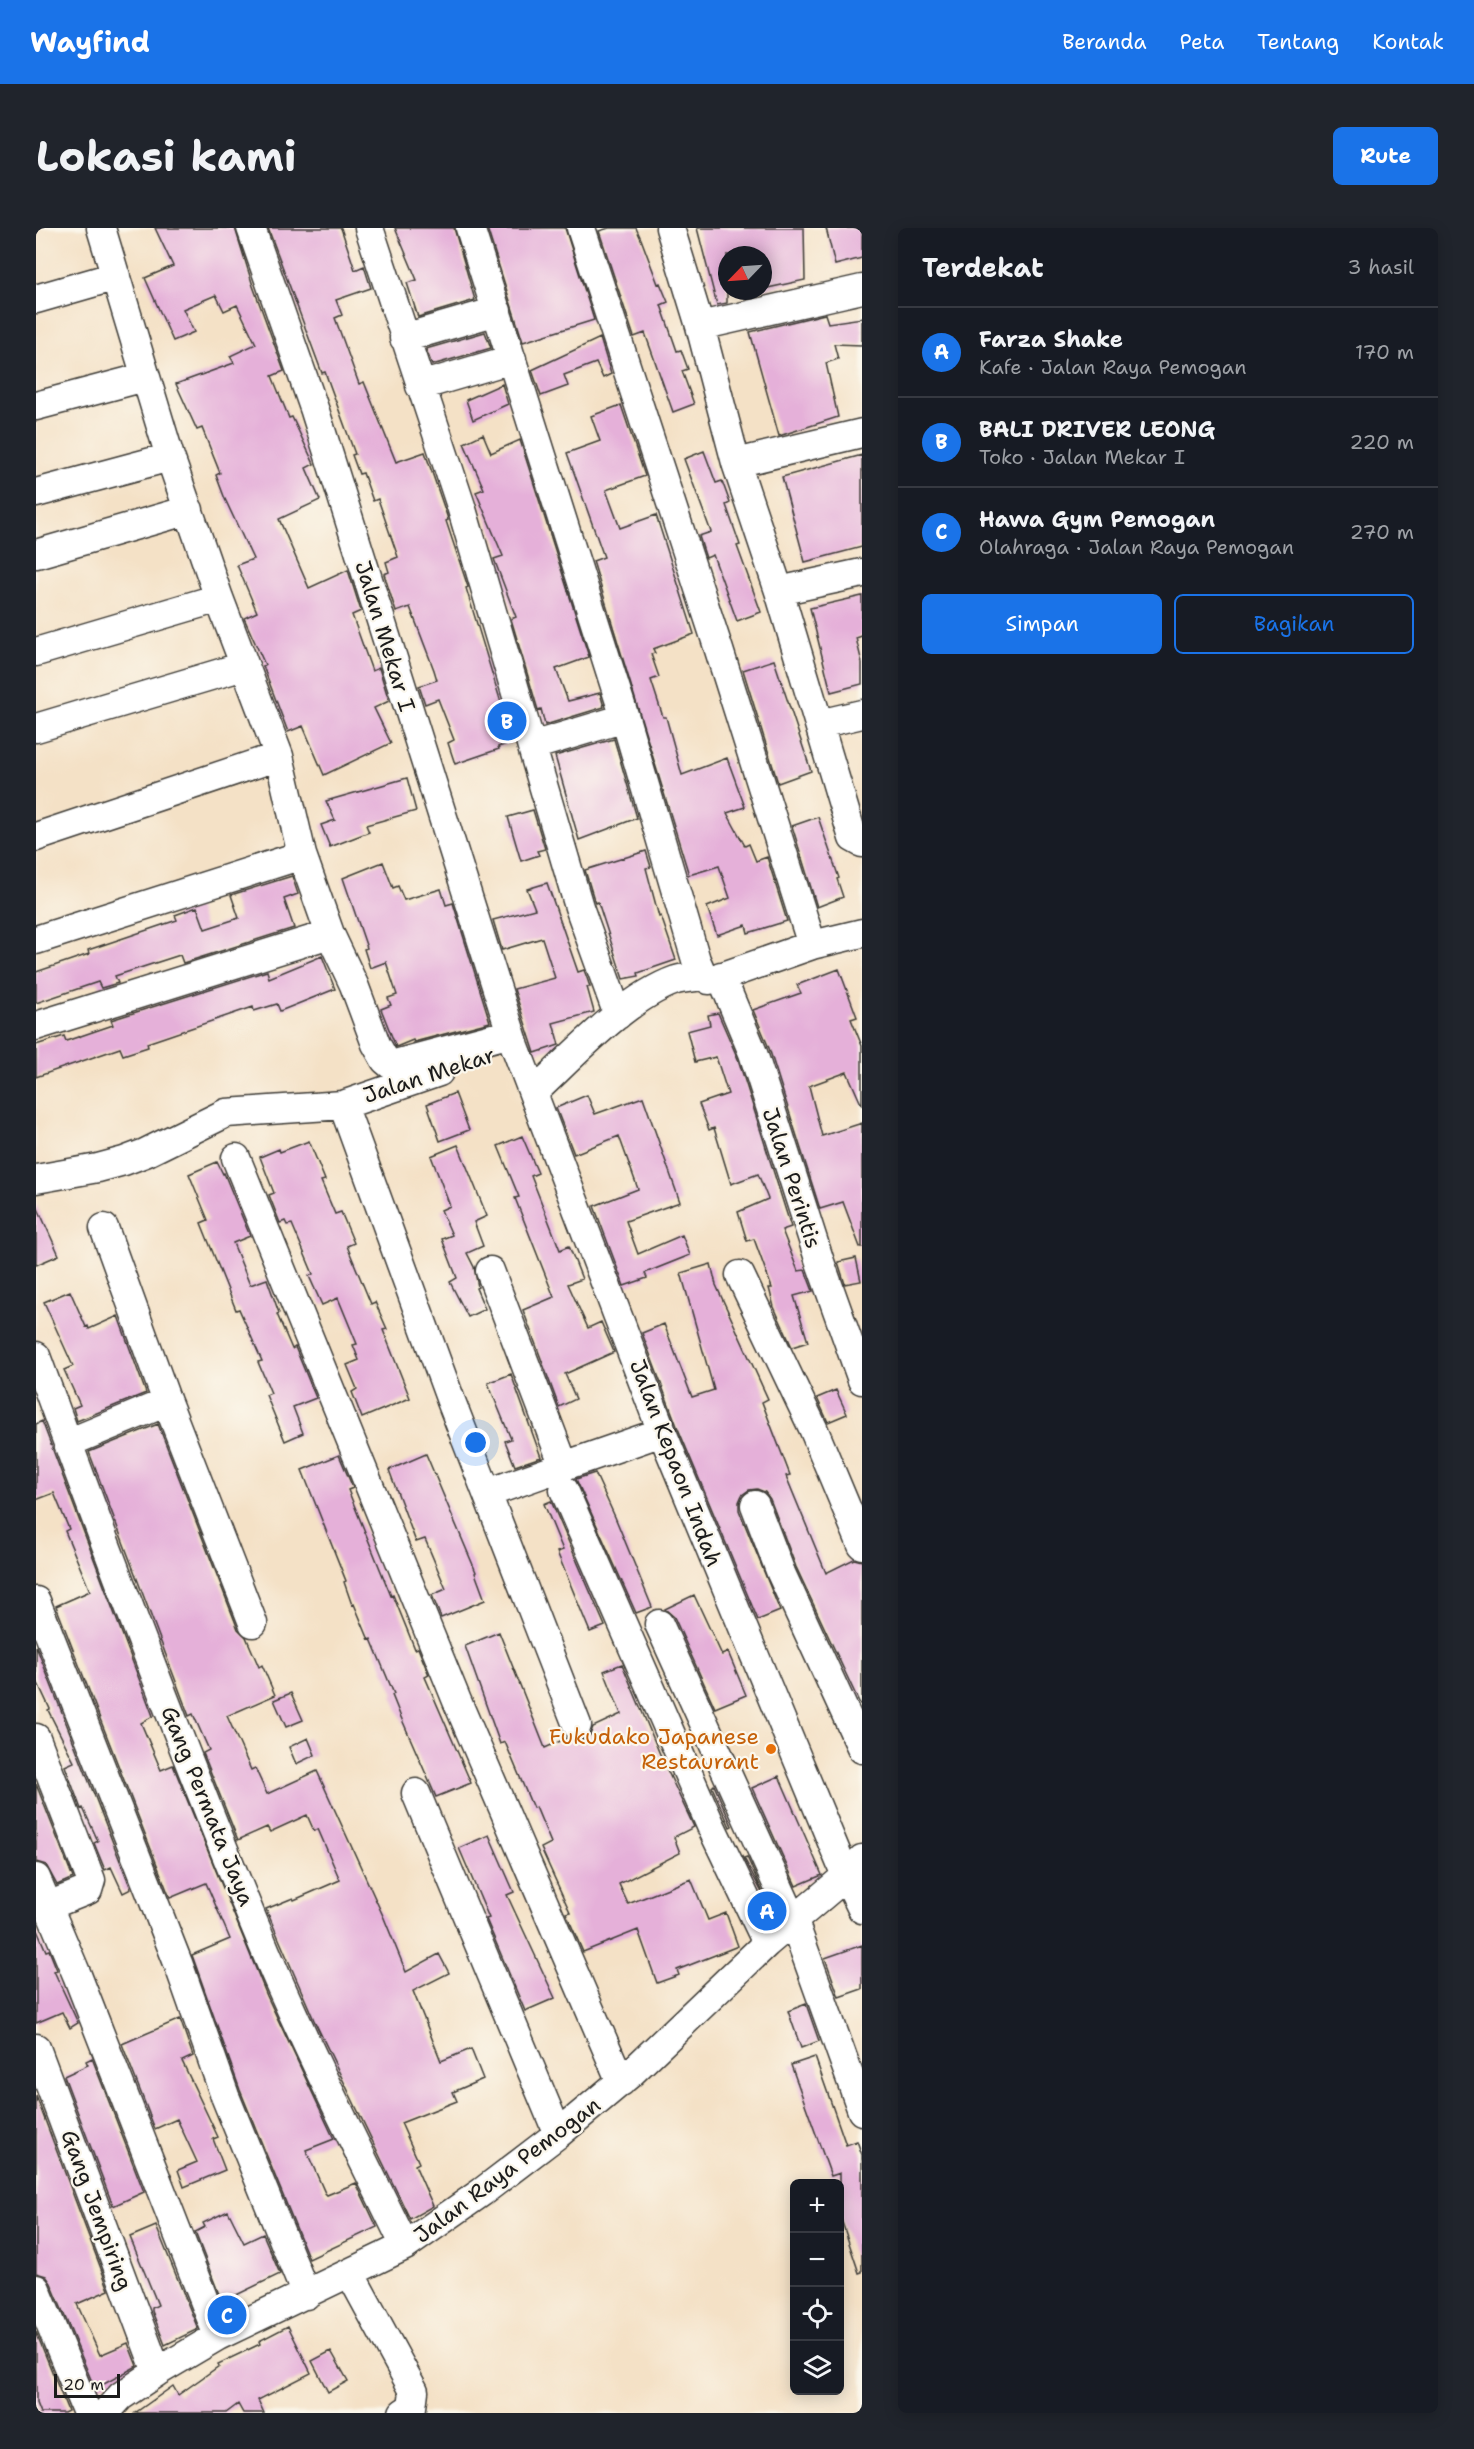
<!DOCTYPE html>
<html lang="id">
<meta charset="utf-8">
<style>
:root{--surface:#171b24;--page:#20242c;--text:#f1f3f6;--muted:#9ea1a6;--line:#363941;--accent:#1a73e8}
body{margin:0;font-family:"Shantell Sans",sans-serif;background:var(--page);color:var(--text)}
.controls{position:absolute;right:18px;bottom:18px;display:grid;overflow:hidden;border-radius:9px;box-shadow:0 3px 15px #0003}
.controls button{width:54px;height:54px;display:grid;place-items:center;padding:0;border:0;border-bottom:2px solid var(--line);background:var(--surface);color:var(--text);font:30px sans-serif}
.compass{position:absolute;left:682px;top:18px;width:54px;height:54px;border-radius:50%;background:var(--surface);box-shadow:0 3px 15px #0003;rotate:245deg}
.scale{position:absolute;left:18px;bottom:15px;width:66px;box-sizing:border-box;padding-left:6px;border:3px solid #1c1c1c;border-top:0;font-size:16px;line-height:21px;white-space:nowrap;color:#1c1c1c;-webkit-text-stroke:4px #fbf7ec;paint-order:stroke}
.you{position:absolute;left:440px;top:1215px;width:21px;height:21px;margin:-15px;border:4px solid #fff;border-radius:50%;background:#1a73e8;box-shadow:0 0 0 9px #1a73e833}
.badge{display:grid;place-items:center;width:39px;height:39px;border-radius:50%;background:var(--accent);color:#fff;font-size:20px;font-weight:700}
.pin{position:absolute;translate:-50% -50%;border:3px solid #fff;box-shadow:0 2px 6px #0006}
.list{margin:0;padding:0;list-style:none}
h2{display:flex;justify-content:space-between;align-items:center;height:78px;margin:0;padding:0 24px;font-size:26px}
h2 small{font-size:20px;font-weight:400;color:var(--muted)}
.list li{display:grid;grid-template-columns:39px 1fr auto;gap:18px;align-items:center;box-sizing:border-box;height:90px;padding:0 24px;border-top:2px solid var(--line)}
.list b{display:block;font-size:22px;white-space:nowrap}
.list p{margin:0;font-size:20px;white-space:nowrap;color:var(--muted)}
.list em{font-size:20px;font-style:normal;color:var(--muted)}
.actions{display:flex;gap:12px;padding:18px 24px}
.actions a{flex:1;padding:14px 0;border:2px solid var(--accent);border-radius:9px;text-align:center;font-size:21px;color:var(--accent)}
.actions .main{background:var(--accent);color:#fff}
.icon{flex:none;width:33px;height:33px;fill:none;stroke:currentColor;stroke-width:2;stroke-linecap:round;stroke-linejoin:round}
.map{position:relative;flex:none;width:826px;height:2185px;overflow:hidden;border-radius:9px}
header{display:flex;align-items:center;gap:36px;box-sizing:border-box;height:84px;padding:0 30px;background:var(--accent);color:#fff}
header strong{font-size:28px}
nav{display:flex;gap:33px;margin-inline-start:auto;font-size:21px}
.intro{display:flex;align-items:center;justify-content:space-between;box-sizing:border-box;height:144px;padding:0 36px}
h1{margin:0;font-size:42px}
.button{padding:15px 27px;border-radius:9px;background:var(--accent);color:#fff;font-size:21px;font-weight:700}
main{display:flex;gap:36px;padding:0 36px}
aside{flex:1;background:var(--surface);border-radius:9px;box-shadow:0 3px 15px #0003}
.map>svg:first-child{display:block}
.building{fill:#e5b0d9}
.lines{fill:none;stroke-linecap:round;stroke-linejoin:round}
.minor-casing{stroke:#3c3a36;stroke-width:31}
.minor{stroke:#fff;stroke-width:28}
.food-dot{fill:#e8710a;stroke:#fbf7ec;stroke-width:2}
.labels{text-anchor:middle;dominant-baseline:central;stroke-width:4.5;stroke-linejoin:round;paint-order:stroke}
.street-label{font-size:22px;fill:#1c1c1c;stroke:#fbf7ec}
.food-label{font-size:22px;fill:#c56008;stroke:#fbf7ec;text-anchor:end}
</style>
<header>
<strong>Wayfind</strong>
<nav><a>Beranda</a><a>Peta</a><a>Tentang</a><a>Kontak</a></nav>
</header>
<div class="intro"><h1>Lokasi kami</h1><a class="button">Rute</a></div>
<main>
<div class="map">
<svg width="826" height="2185" viewBox="0 0 826 2185">
<rect width="100%" height="100%" fill="#fbf7ec"/>
<filter id="ink" filterUnits="userSpaceOnUse"><feTurbulence type="fractalNoise" baseFrequency=".0167" numOctaves="2"/><feDisplacementMap in="SourceGraphic" scale="12" xChannelSelector="R" yChannelSelector="G"/><feConvolveMatrix kernelMatrix="1 2 1 2 8 2 1 2 1" color-interpolation-filters="sRGB"/></filter>
<filter id="wash" filterUnits="userSpaceOnUse"><feTurbulence type="fractalNoise" baseFrequency=".008" numOctaves="4" result="noise"/><feDisplacementMap in="SourceGraphic" scale="24" xChannelSelector="R" yChannelSelector="G"/><feGaussianBlur stdDeviation="1.35" result="paint"/><feColorMatrix in="noise" values="0 0 0 0 0 0 0 0 0 0 0 0 0 0 0 0 0 1.4 0 .05"/><feComposite in="paint" operator="in"/></filter>
<g filter="url(#wash)">
<rect width="100%" height="100%" fill="#f4e1c6"/>
<g id="blocks">
<path class="building" d="M 119,0 L 199,0 L 217,58 L 248,143 L 236,148 L 253,190 L 256,189 L 278,236 L 270,240 L 284,272 L 243,291 L 273,360 L 312,342 L 325,383 L 316,387 L 336,443 L 343,440 L 353,473 L 338,480 L 355,515 L 288,547 L 267,498 L 252,504 L 227,438 L 229,437 L 208,390 L 221,384 L 201,337 L 217,331 L 189,271 L 180,247 L 184,245 L 166,200 L 161,202 L 140,156 L 198,135 L 194,128 L 220,116 L 201,77 L 188,83 L 180,67 L 147,81 L 158,104 L 137,113 L 109,50 L 137,38 Z
M 232,0 L 305,0 L 319,42 L 328,38 L 335,60 L 300,72 L 306,87 L 299,90 L 323,156 L 328,154 L 360,234 L 389,224 L 411,288 L 412,292 L 410,293 L 432,359 L 430,360 L 477,514 L 462,519 L 463,521 L 419,536 L 412,515 L 418,512 L 402,471 L 389,476 L 383,458 L 401,452 L 398,442 L 374,379 L 360,384 L 348,346 L 353,344 L 350,334 L 362,329 L 342,271 L 337,273 L 327,245 L 323,246 L 316,227 L 319,226 L 289,144 L 286,145 Z
M 359,0 L 418,0 L 439,72 L 382,89 L 371,55 L 381,52 Z
M 451,0 L 529,0 L 558,92 L 487,114 Z
M 573,0 L 600,0 L 605,11 L 622,56 L 624,55 L 632,74 L 625,77 L 641,123 L 645,122 L 652,141 L 646,143 L 658,176 L 637,184 L 609,105 L 598,109 L 563,3 Z
M 661,0 L 768,0 L 769,52 L 727,61 L 727,27 L 691,27 L 691,75 L 681,77 Z
M 790,0 L 826,0 L 826,30 L 799,37 Z
M 789,86 L 792,95 L 826,90 L 826,117 L 798,116 L 802,131 L 790,135 L 802,189 L 743,208 L 714,104 Z
M 449,104 L 455,120 L 396,137 L 390,121 Z
M 564,110 L 575,146 L 567,150 L 560,135 L 528,147 L 532,158 L 505,168 L 496,142 Z
M 466,156 L 472,176 L 437,192 L 430,172 Z
M 585,177 L 609,248 L 570,262 L 584,300 L 620,287 L 658,406 L 617,421 L 619,425 L 615,426 L 623,449 L 615,452 L 627,489 L 630,489 L 646,547 L 691,530 L 709,579 L 691,585 L 709,618 L 713,616 L 720,633 L 731,629 L 751,693 L 712,705 L 710,697 L 681,707 L 671,679 L 694,670 L 683,638 L 653,647 L 557,333 L 568,329 L 531,225 L 564,213 L 555,188 Z
M 447,206 L 455,225 L 484,212 L 553,429 L 520,441 L 532,473 L 564,465 L 568,479 L 509,497 L 505,481 L 502,482 L 475,391 L 480,389 L 458,331 L 467,328 L 440,264 L 448,261 L 428,215 Z
M 668,223 L 680,255 L 686,253 L 694,275 L 690,277 L 704,317 L 701,318 L 725,384 L 701,393 L 677,327 L 670,330 L 668,324 L 663,308 L 675,304 L 648,231 Z
M 826,227 L 826,319 L 769,334 L 746,249 Z
M 826,368 L 826,408 L 820,410 L 826,435 L 826,456 L 795,464 L 774,380 Z
M 738,432 L 775,543 L 742,555 L 707,442 Z
M 578,511 L 601,590 L 543,612 L 519,528 Z
M 371,550 L 380,583 L 330,597 L 333,604 L 294,619 L 285,597 L 299,592 L 290,573 Z
M 497,582 L 509,621 L 501,623 L 503,627 L 485,633 L 472,589 Z
M 782,589 L 803,650 L 801,651 L 807,669 L 781,679 L 756,598 Z
M 610,623 L 615,639 L 610,640 L 623,689 L 625,688 L 640,732 L 602,745 L 603,748 L 587,751 L 562,674 L 559,675 L 549,642 Z
M 347,634 L 357,660 L 362,658 L 368,672 L 405,661 L 410,677 L 417,675 L 454,794 L 378,814 L 377,812 L 360,819 L 345,781 L 355,777 L 352,770 L 361,767 L 350,734 L 334,740 L 328,721 L 331,720 L 307,650 Z
M 256,648 L 262,666 L 248,671 L 258,700 L 147,735 L 144,727 L 79,748 L 82,755 L 65,760 L 62,754 L 0,775 L 0,744 L 53,726 L 52,722 L 141,692 L 139,687 L 161,679 L 169,701 L 203,690 L 195,667 Z
M 511,655 L 542,744 L 548,742 L 551,750 L 554,759 L 551,759 L 558,784 L 517,795 L 523,817 L 499,825 L 478,761 L 519,750 L 506,710 L 466,722 L 457,692 L 499,681 L 491,661 Z
M 286,728 L 299,761 L 244,783 L 241,776 L 218,783 L 217,779 L 111,815 L 112,819 L 87,827 L 84,820 L 0,849 L 0,817 L 28,808 L 30,813 L 77,797 L 75,792 L 231,743 L 233,750 Z
M 803,741 L 821,789 L 815,791 L 826,818 L 826,878 L 811,844 L 773,858 L 786,908 L 826,895 L 826,1019 L 824,1019 L 807,974 L 784,981 L 733,820 L 717,782 L 765,765 L 761,757 Z
M 682,785 L 702,831 L 755,999 L 746,1002 L 762,1043 L 769,1042 L 777,1063 L 758,1068 L 772,1114 L 756,1119 L 738,1079 L 733,1060 L 736,1060 L 718,1011 L 711,1013 L 702,984 L 732,971 L 722,946 L 695,956 L 678,900 L 673,902 L 663,876 L 692,866 L 680,829 L 659,834 L 651,803 L 674,797 L 672,787 Z
M 419,865 L 433,902 L 404,913 L 391,876 Z
M 551,867 L 559,886 L 607,869 L 644,974 L 590,993 L 602,1026 L 646,1007 L 654,1027 L 609,1045 L 611,1050 L 588,1058 L 558,978 L 602,961 L 583,908 L 538,926 L 520,880 Z
M 486,908 L 502,945 L 495,948 L 524,1022 L 533,1018 L 546,1051 L 532,1056 L 552,1100 L 565,1094 L 578,1124 L 529,1146 L 540,1171 L 523,1179 L 487,1082 L 518,1069 L 479,970 L 483,969 L 462,918 Z
M 273,913 L 289,952 L 285,953 L 299,986 L 305,984 L 318,1015 L 311,1018 L 335,1076 L 339,1074 L 351,1101 L 347,1102 L 374,1170 L 326,1190 L 316,1164 L 321,1161 L 311,1137 L 323,1132 L 317,1117 L 321,1116 L 302,1070 L 286,1077 L 273,1048 L 277,1046 L 256,996 L 251,997 L 249,993 L 244,995 L 233,967 L 238,965 L 224,929 L 243,921 L 244,924 Z
M 422,917 L 451,988 L 438,994 L 447,1018 L 431,1025 L 438,1039 L 442,1059 L 440,1060 L 449,1081 L 432,1089 L 414,1054 L 421,1050 L 406,1011 L 416,1007 L 405,982 L 414,978 L 395,928 Z
M 181,934 L 187,946 L 188,945 L 214,1008 L 197,1015 L 214,1057 L 231,1051 L 243,1085 L 241,1086 L 256,1121 L 259,1119 L 280,1170 L 257,1179 L 267,1205 L 249,1213 L 230,1167 L 235,1165 L 222,1134 L 226,1133 L 203,1081 L 200,1082 L 165,995 L 172,992 L 153,946 Z
M 0,976 L 23,1027 L 0,1037 Z
M 820,1030 L 825,1053 L 809,1056 L 802,1034 Z
M 675,1036 L 680,1057 L 732,1171 L 726,1174 L 754,1247 L 750,1248 L 790,1345 L 818,1331 L 826,1333 L 826,1475 L 824,1476 L 760,1339 L 734,1271 L 729,1264 L 721,1261 L 713,1262 L 706,1267 L 703,1274 L 703,1282 L 744,1383 L 722,1392 L 641,1198 L 606,1105 L 628,1096 L 656,1169 L 678,1162 L 645,1045 Z
M 34,1063 L 50,1099 L 52,1098 L 53,1101 L 82,1088 L 110,1165 L 41,1193 L 37,1180 L 44,1177 L 28,1142 L 37,1138 L 8,1074 Z
M 475,1146 L 505,1229 L 479,1238 L 469,1213 L 475,1211 L 452,1155 Z
M 800,1162 L 811,1186 L 792,1194 L 781,1170 Z
M 6,1193 L 117,1488 L 105,1495 L 125,1542 L 137,1537 L 231,1768 L 298,1911 L 270,1922 L 289,1965 L 291,1967 L 320,1955 L 341,1999 L 273,2031 L 204,1862 L 156,1727 L 194,1711 L 170,1655 L 134,1670 L 20,1378 L 54,1363 L 29,1303 L 33,1301 L 18,1265 L 0,1272 L 0,1196 Z
M 122,1196 L 202,1401 L 210,1409 L 223,1439 L 226,1437 L 239,1467 L 191,1488 L 215,1542 L 219,1540 L 231,1566 L 281,1543 L 348,1690 L 370,1744 L 403,1726 L 413,1745 L 377,1763 L 405,1833 L 435,1821 L 447,1851 L 417,1864 L 421,1873 L 365,1895 L 383,1935 L 379,1937 L 397,1978 L 374,1991 L 278,1792 L 230,1681 L 257,1670 L 258,1672 L 304,1652 L 282,1601 L 278,1603 L 271,1587 L 234,1604 L 231,1599 L 202,1612 L 167,1525 L 173,1522 L 157,1486 L 153,1488 L 53,1224 Z
M 390,1226 L 440,1344 L 439,1345 L 449,1372 L 405,1390 L 396,1367 L 410,1361 L 389,1311 L 380,1314 L 353,1242 Z
M 303,1227 L 317,1260 L 312,1262 L 355,1368 L 357,1367 L 379,1421 L 382,1420 L 393,1447 L 389,1449 L 435,1555 L 400,1569 L 364,1487 L 356,1467 L 358,1466 L 335,1411 L 333,1412 L 318,1376 L 316,1377 L 308,1354 L 310,1353 L 266,1242 Z
M 559,1245 L 579,1289 L 616,1379 L 600,1385 L 540,1251 Z
M 515,1273 L 569,1398 L 554,1404 L 521,1324 L 527,1322 L 508,1276 Z
M 658,1367 L 686,1427 L 692,1424 L 710,1467 L 679,1480 L 638,1389 L 629,1381 Z
M 463,1404 L 509,1520 L 531,1510 L 539,1513 L 548,1512 L 554,1507 L 557,1499 L 585,1486 L 568,1443 L 586,1436 L 626,1531 L 658,1599 L 638,1609 L 644,1625 L 583,1656 L 592,1676 L 655,1651 L 672,1692 L 690,1685 L 702,1718 L 641,1742 L 643,1747 L 621,1755 L 602,1702 L 547,1724 L 530,1685 L 534,1684 L 505,1620 L 515,1615 L 500,1579 L 497,1580 L 469,1514 L 464,1516 L 429,1418 Z
M 0,1418 L 95,1661 L 87,1665 L 75,1639 L 69,1642 L 58,1615 L 62,1613 L 47,1580 L 45,1581 L 29,1538 L 38,1534 L 12,1482 L 14,1481 L 0,1451 Z
M 255,1465 L 267,1492 L 250,1499 L 238,1472 Z
M 272,1510 L 279,1527 L 260,1536 L 253,1519 Z
M 743,1548 L 786,1647 L 760,1658 L 716,1560 Z
M 0,1556 L 37,1650 L 21,1657 L 10,1637 L 0,1634 Z
M 678,1557 L 696,1598 L 694,1599 L 676,1559 Z
M 453,1607 L 478,1664 L 471,1667 L 519,1770 L 489,1783 L 450,1691 L 453,1690 L 423,1620 Z
M 711,1629 L 732,1676 L 708,1630 Z
M 0,1700 L 10,1723 L 13,1722 L 21,1742 L 18,1743 L 42,1795 L 34,1800 L 26,1784 L 0,1795 Z
M 826,1717 L 826,1761 L 803,1769 L 789,1730 Z
M 770,1776 L 783,1813 L 765,1820 L 752,1783 Z
M 144,1791 L 157,1828 L 146,1833 L 182,1909 L 177,1911 L 189,1942 L 148,1959 L 142,1942 L 161,1934 L 141,1891 L 119,1901 L 86,1816 Z
M 779,1829 L 810,1917 L 821,1913 L 826,1927 L 826,2044 L 823,2045 L 804,1988 L 804,1945 L 795,1948 L 755,1837 Z
M 56,1830 L 108,1964 L 77,1978 L 28,1848 L 52,1837 L 50,1833 Z
M 0,1868 L 73,2062 L 41,2076 L 64,2127 L 92,2115 L 101,2138 L 59,2161 L 15,2055 L 10,2048 L 0,2045 Z
M 192,1983 L 208,2015 L 227,2006 L 244,2046 L 186,2074 L 159,2004 L 169,1999 L 167,1995 Z
M 120,1998 L 162,2101 L 129,2117 L 116,2083 L 116,2080 L 122,2077 L 94,2009 Z
M 252,2098 L 275,2145 L 222,2172 L 228,2185 L 207,2185 L 202,2176 L 190,2185 L 99,2185 L 137,2158 L 142,2167 L 183,2138 L 182,2136 L 224,2116 L 223,2113 Z
M 0,2104 L 32,2183 L 28,2185 L 4,2185 L 0,2175 Z
M 295,2123 L 312,2153 L 292,2164 L 276,2133 Z"/>
</g>
</g>
<g filter="url(#ink)">
<use href="#blocks" fill-opacity="0" stroke="#3c3a36" stroke-width="1.5"/>
<g class="lines">
<g class="minor-casing">
<path id="minor" d="M 65,0 L 134,229 L 183,370 L 243,528 L 266,627 L 294,706 L 318,757 L 340,816 L 349,832 L 355,837 L 475,805
M 215,0 L 279,183 L 479,818 L 626,1204 L 810,1648 L 826,1681
M 333,0 L 425,278 L 543,679 L 582,787
M 434,0 L 589,490 L 660,732 L 667,748
M 545,0 L 683,422 L 776,717
M 634,0 L 664,98 L 700,235 L 743,363 L 817,610 L 826,615
M 0,71 L 80,48
M 664,98 L 826,61
M 368,110 L 461,83
M 384,158 L 476,131
M 0,178 L 109,149
M 700,235 L 826,205
M 0,265 L 134,229
M 0,326 L 153,282
M 743,363 L 826,345
M 0,424 L 183,370
M 783,496 L 826,486
M 0,500 L 208,438
M 496,518 L 589,490
M 0,609 L 243,528
M 0,712 L 266,627
M 685,748 L 717,825 L 784,1034 L 826,1152
M 0,798 L 294,706
M 498,864 C 537,828 589,770 640,752 C 648,750 658,749 667,748 L 673,752 L 679,751 L 776,717 L 826,705
M 307,877 L 415,1173 L 541,1497
M 200,930 L 421,1473 L 585,1854
M 0,951 L 62,940 L 88,933 L 109,925 L 190,885 L 307,877 L 403,844
M 68,1000 L 131,1174 L 217,1395
M 454,1043 L 528,1238 L 626,1204
M 704,1047 L 777,1200 L 826,1317
M 0,1128 C 73,1328 148,1528 230,1724 C 272,1824 322,1921 369,2018
M 32,1215 L 131,1174
M 528,1262 L 675,1598 L 731,1715
M 452,1265 L 528,1238
M 719,1277 L 745,1345 L 826,1521
M 0,1373 L 142,1735 L 189,1868 L 270,2067
M 623,1396 L 757,1691 L 826,1883
M 0,1510 L 55,1652 L 52,1662 L 12,1678
M 380,1565 L 522,1906
M 0,1650 L 41,1747 L 182,2108
M 0,1820 L 121,2144
M 314,2045 L 378,2163 L 376,2179 L 367,2185
M 0,2061 L 51,2185
M 69,2185 L 85,2168 L 121,2144 L 182,2108 L 369,2018 L 446,1964 L 522,1906 L 595,1845 L 731,1715 L 810,1648 L 826,1631"/>
</g>
<use href="#minor" class="minor"/>
</g>
</g>
<circle class="food-dot" cx="735" cy="1521" r="6"/>
<g class="labels">
<g class="street-label">
<text transform="translate(349 408) rotate(73)">Jalan Mekar I</text>
<text transform="translate(393 847) rotate(-18)">Jalan Mekar</text>
<text transform="translate(756 950) rotate(72)">Jalan Perintis</text>
<text transform="translate(640 1235) rotate(69)">Jalan Kepaon Indah</text>
<text transform="translate(172 1578) rotate(68)">Gang Permata Jaya</text>
<text transform="translate(471 1942) rotate(-37)">Jalan Raya Pemogan</text>
<text transform="translate(61 1982) rotate(70)">Gang Jempiring</text>
</g>
<g class="food-label">
<text x="723" y="1508">Fukudako Japanese<tspan x="723" dy="25">Restaurant</tspan></text>
</g>
</g>
</svg>
<div class="controls">
<button>+</button>
<button>−</button>
<button><svg class="icon" aria-label="locate" viewBox="0 0 24 24"><circle cx="12" cy="12" r="6"/><path d="M12 2v4M12 18v4M2 12h4M18 12h4"/></svg></button>
<button><svg class="icon" aria-label="layers" viewBox="0 0 24 24"><path d="M12 4l9 5-9 5-9-5zM3 14l9 5 9-5"/></svg></button>
</div>
<svg class="compass" viewBox="-18 -18 36 36"><path d="M0-13l5 13h-10z" fill="#e53935"/><path d="M0 13l5-13h-10z" fill="#9ea1a6"/></svg>
<div class="scale">20 m</div>
<div class="you"></div>
<div class="pin badge" style="left:731px;top:1683px">A</div>
<div class="pin badge" style="left:471px;top:493px">B</div>
<div class="pin badge" style="left:191px;top:2087px">C</div>
</div>
<aside>
<h2>Terdekat<small>3 hasil</small></h2>
<ul class="list">
<li><span class="badge">A</span><div><b>Farza Shake</b><p>Kafe · Jalan Raya Pemogan</p></div><em>170 m</em></li>
<li><span class="badge">B</span><div><b>BALI DRIVER LEONG</b><p>Toko · Jalan Mekar I</p></div><em>220 m</em></li>
<li><span class="badge">C</span><div><b>Hawa Gym Pemogan</b><p>Olahraga · Jalan Raya Pemogan</p></div><em>270 m</em></li>
</ul>
<div class="actions"><a class="main">Simpan</a><a>Bagikan</a></div>
</aside>
</main>
